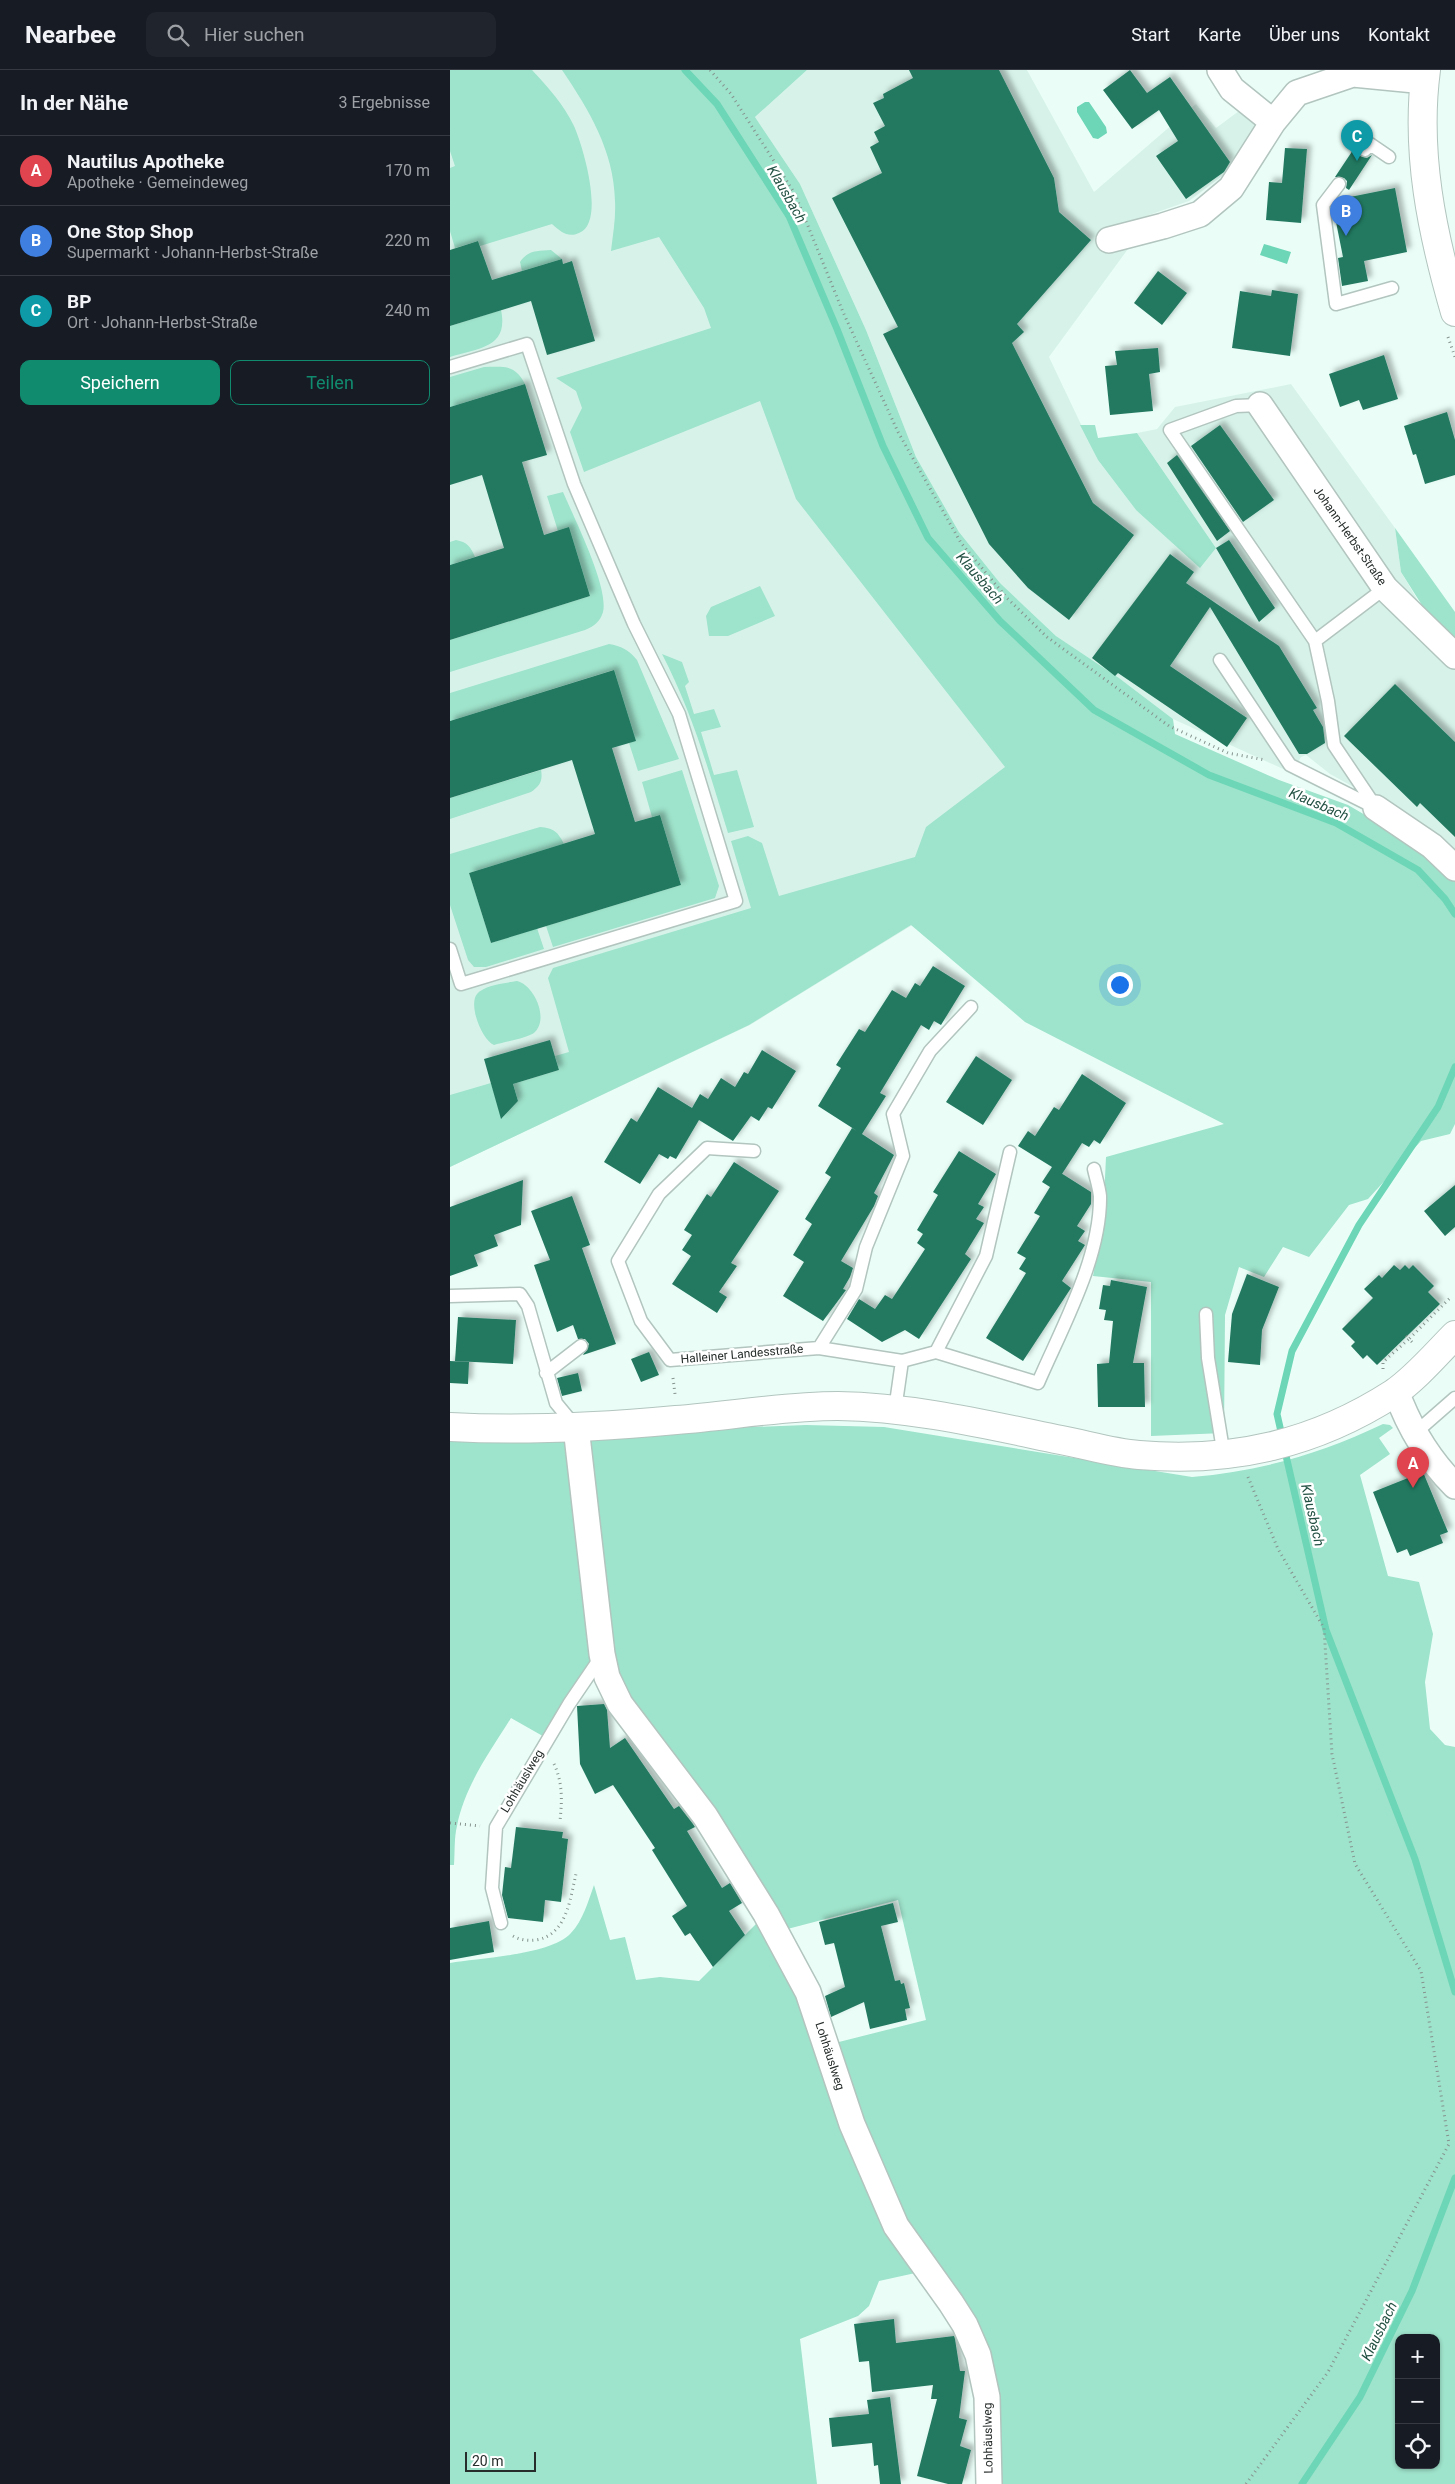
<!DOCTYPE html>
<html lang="de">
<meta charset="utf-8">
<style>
:root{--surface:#171b24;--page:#20242c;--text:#f1f3f6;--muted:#9ea1a6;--line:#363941;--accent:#118b6e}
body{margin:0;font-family:Roboto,sans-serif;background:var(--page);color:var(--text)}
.controls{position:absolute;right:15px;bottom:15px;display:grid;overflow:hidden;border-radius:10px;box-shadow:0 1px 4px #0004}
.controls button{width:45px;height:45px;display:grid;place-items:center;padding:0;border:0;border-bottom:1px solid var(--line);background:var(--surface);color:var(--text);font:25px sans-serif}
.scale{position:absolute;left:15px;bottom:12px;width:71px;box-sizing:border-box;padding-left:5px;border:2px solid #262d2a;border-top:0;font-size:14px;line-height:18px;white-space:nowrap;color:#262d2a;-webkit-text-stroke:4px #fff;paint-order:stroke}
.you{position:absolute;left:669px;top:914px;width:18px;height:18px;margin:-12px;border:4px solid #fff;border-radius:50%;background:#1a73e8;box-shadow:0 0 0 8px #1a73e833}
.badge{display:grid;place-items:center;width:32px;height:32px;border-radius:50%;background:var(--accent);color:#fff;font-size:16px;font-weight:700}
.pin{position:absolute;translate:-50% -41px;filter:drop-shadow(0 1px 2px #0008)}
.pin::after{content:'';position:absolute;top:26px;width:18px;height:15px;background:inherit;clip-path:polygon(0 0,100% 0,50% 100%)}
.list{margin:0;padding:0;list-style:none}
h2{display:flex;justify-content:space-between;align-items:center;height:65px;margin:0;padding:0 20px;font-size:21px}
h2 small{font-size:16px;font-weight:400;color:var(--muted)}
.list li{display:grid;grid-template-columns:32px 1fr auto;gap:15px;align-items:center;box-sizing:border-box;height:70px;padding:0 20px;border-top:1px solid var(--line)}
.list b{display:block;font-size:19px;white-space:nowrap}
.list p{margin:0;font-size:16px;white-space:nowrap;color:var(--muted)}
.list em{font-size:16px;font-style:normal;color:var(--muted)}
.actions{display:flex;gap:10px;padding:15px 20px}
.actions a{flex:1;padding:11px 0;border:1px solid var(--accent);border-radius:10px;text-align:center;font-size:18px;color:var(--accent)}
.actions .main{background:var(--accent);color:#fff}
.icon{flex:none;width:28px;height:28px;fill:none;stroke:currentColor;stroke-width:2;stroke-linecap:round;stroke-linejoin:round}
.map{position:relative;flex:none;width:1005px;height:2414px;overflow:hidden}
header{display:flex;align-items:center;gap:30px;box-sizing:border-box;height:70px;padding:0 25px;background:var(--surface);border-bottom:1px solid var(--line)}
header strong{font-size:24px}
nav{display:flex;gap:28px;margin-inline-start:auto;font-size:18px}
.search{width:350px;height:45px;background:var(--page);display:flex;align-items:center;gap:12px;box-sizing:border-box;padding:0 18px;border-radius:10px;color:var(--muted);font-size:19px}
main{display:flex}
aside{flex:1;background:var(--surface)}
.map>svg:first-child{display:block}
.built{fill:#d7f3e9}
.green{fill:#9ee3cb;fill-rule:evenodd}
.water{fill:#6cd6b6}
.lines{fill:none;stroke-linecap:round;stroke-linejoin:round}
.stream{stroke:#6cd6b6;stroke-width:7}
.building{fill:#247961;filter:url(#shadow)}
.service-casing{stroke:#b2c5be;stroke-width:15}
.minor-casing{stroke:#b2c5be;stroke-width:28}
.secondary-casing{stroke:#b2c5be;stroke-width:30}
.path{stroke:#86938e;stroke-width:3;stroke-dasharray:1 4;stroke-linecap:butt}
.service{stroke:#fff;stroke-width:12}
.minor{stroke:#fff;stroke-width:25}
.secondary{stroke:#fff;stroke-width:28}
.labels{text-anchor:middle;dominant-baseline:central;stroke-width:5;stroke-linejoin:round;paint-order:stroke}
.street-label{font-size:12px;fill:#262d2a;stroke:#fff}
.water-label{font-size:14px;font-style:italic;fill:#225042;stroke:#fff}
</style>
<header>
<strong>Nearbee</strong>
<div class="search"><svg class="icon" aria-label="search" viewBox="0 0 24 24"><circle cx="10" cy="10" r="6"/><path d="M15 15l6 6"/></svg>Hier suchen</div>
<nav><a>Start</a><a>Karte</a><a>Über uns</a><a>Kontakt</a></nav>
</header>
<main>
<aside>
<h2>In der Nähe<small>3 Ergebnisse</small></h2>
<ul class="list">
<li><span class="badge" style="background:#e0444e">A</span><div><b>Nautilus Apotheke</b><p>Apotheke · Gemeindeweg</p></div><em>170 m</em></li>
<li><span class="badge" style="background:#3f7fe0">B</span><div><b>One Stop Shop</b><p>Supermarkt · Johann-Herbst-Straße</p></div><em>220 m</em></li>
<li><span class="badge" style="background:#0f9aa8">C</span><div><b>BP</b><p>Ort · Johann-Herbst-Straße</p></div><em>240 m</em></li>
</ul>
<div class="actions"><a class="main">Speichern</a><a>Teilen</a></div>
</aside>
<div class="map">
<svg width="1005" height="2414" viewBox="0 0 1005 2414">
<defs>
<filter id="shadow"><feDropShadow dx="4.5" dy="-4.5" stdDeviation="2.5" flood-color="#0004"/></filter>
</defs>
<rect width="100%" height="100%" fill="#eafef7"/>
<path class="built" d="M 0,0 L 161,0 L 638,747 L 300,955 L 0,1097 Z
M 357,0 L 577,0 L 644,122 L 746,34 L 766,58 L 793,38 L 808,57 L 787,95 L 739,131 L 665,157 L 678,179 L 599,287 L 648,390 L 686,440 L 766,478 L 687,363 L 707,359 L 725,337 L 841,314 L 945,458 L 951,502 L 1005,593 L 1005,790 L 927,730 L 880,704 L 856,685 L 851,687 L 842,703 L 723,649 L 669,608 L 606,566 L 550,513 L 509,462 L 466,387 L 416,260 L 350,114 L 305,47 Z"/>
<path class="green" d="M 0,0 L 82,0 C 98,17 114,35 124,56 C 133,76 156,153 129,163 C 118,168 111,162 102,154 L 30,176 L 28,171 L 5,178 L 0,161 L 0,98 L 5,96 L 0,81 Z
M 112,0 L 357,0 L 305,47 L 350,114 L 416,260 L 466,387 L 509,462 L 550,513 L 606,566 L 669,608 L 723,649 L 725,664 L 829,710 L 898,735 L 963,773 L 1005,810 L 1005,1054 L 1000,1064 L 971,1071 L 918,1129 L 899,1135 L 859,1187 L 833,1177 L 814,1207 L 789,1197 L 775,1245 L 774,1363 L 701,1366 L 701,1212 L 643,1206 L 653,1150 L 656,1087 L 774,1054 L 575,952 L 461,855 L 299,955 L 0,1097 L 0,1025 L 41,1013 L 52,1048 L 68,1031 L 63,1014 L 109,1000 L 105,986 L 119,982 L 98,908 L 103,898 L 301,838 L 281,771 L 298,766 L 312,773 L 329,826 L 465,787 L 476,757 L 555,697 L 346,429 L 310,331 L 134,402 L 120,362 L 132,338 L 126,321 L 106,308 L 261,258 L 254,238 L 209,167 L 161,181 C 163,164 166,147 165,131 C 164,81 139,40 112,0 Z
M 101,180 L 112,189 L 72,201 L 70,192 C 78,180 87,181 101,180 Z
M 51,240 C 59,278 29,278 0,287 L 0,256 Z
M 34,297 C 54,297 65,294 75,314 L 0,337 L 0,307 Z
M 630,355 L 645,355 L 648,368 L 687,363 L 766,478 L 750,498 L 686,440 L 648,390 Z
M 113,422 C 124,448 159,517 153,542 C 150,552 144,556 135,560 L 0,602 L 0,570 L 140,526 L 119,458 L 108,461 L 97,426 Z
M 945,458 L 1005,542 L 1005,568 L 975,540 L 951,502 Z
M 6,470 C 17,472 21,477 25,487 L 0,495 L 0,472 Z
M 310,516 L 325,546 L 278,566 L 259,566 L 256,546 L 261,537 Z
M 159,574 C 171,576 179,580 187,590 L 229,689 L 188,701 L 179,673 L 185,670 L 163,600 L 0,651 L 0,623 Z
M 212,584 L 232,592 L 239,612 L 235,616 L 244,644 L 264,639 L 271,657 L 251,662 L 264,705 L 287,700 L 304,757 L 278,763 C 259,701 242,642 212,584 Z
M 91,700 C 93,711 90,716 81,722 L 0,749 L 0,728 Z
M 232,700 L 269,816 L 265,828 L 103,877 L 96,856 L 231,815 L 210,745 L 202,747 L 192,712 Z
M 90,757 C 104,758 108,762 114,774 L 19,803 L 41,873 L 87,858 L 94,879 L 36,897 L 24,897 L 18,890 L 0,835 L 0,784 Z
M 67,911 C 84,915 99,948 85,962 C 79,968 53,972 44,975 C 32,970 18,935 27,924 C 34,915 57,913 67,911 Z
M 933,1354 L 940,1355 L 943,1358 L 929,1368 L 940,1384 L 910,1405 L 938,1506 L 969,1512 L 983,1564 L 975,1612 L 980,1659 L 995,1675 L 1005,1677 L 1005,2414 L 546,2414 L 546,2333 L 479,2200 L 429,2211 L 419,2236 L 408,2246 L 350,2269 L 367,2414 L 0,2414 L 0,1893 C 30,1888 101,1885 121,1863 C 133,1850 138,1832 144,1815 L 160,1870 L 175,1867 L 186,1910 L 210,1907 L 249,1911 L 316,1844 L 152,1585 L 98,1669 L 61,1648 C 40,1682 15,1715 7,1756 C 4,1768 5,1782 4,1795 L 0,1795 L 0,1370 L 128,1371 L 275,1358 L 356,1355 L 434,1357 L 742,1407 C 811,1401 870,1384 933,1354 ZM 448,1830 L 476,1950 L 377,1975 L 326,1862 ZM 949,2268 L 986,2268 L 986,2395 L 949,2395 Z"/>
<path class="water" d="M 635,32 L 639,32 L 656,57 L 657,63 L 648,69 L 643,68 L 627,42 L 627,37 Z
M 814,174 L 841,182 L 837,194 L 810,185 Z"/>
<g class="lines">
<path class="stream" d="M 235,0 L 267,34 L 339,146 L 387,259 L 433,376 L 478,468 L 550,551 L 644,640 L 759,705 L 886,753 L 968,800 L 995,829 L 1005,844
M 832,1366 L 827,1344 L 842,1281 L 909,1155 L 988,1037 L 1005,997
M 834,1377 L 876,1560 L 965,1789 L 1005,1922
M 852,2414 L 910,2327 L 962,2221 L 1005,2108"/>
</g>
<path class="building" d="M 459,0 L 549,0 L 604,108 L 609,142 L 641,170 L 567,254 L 574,262 L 562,273 L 643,433 L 684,465 L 619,550 L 578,518 L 539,474 L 433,264 L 448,257 L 382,128 L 432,103 L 420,77 L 429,72 L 424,62 L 435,56 L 423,33 L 434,28 L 433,24 L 463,8 Z
M 680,0 L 697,23 L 720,7 L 780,92 L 774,102 L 736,129 L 706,86 L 728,71 L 709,40 L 682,59 L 653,20 Z
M 907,74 L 910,86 L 917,88 L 922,85 L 899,120 L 896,118 L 897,111 L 894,108 L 885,107 Z
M 835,78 L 857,79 L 851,153 L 816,150 L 819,112 L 832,113 Z
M 945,118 L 957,182 L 914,191 L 918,211 L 892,216 L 888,188 L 893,187 L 885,147 L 898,144 L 895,128 Z
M 28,171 L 42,210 L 112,189 L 113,194 L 122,191 L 145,271 L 97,285 L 81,231 L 0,256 L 0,180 Z
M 708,201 L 737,223 L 712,255 L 684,233 Z
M 822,220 L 848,224 L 840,286 L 782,278 L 790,221 L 821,226 Z
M 708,278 L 710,302 L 699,304 L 703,341 L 660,345 L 655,296 L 667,295 L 665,281 Z
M 934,285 L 948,329 L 913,340 L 909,330 L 890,337 L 879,304 Z
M 75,314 L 97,385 L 72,392 L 94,465 L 119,457 L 140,526 L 0,570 L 0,495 L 54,478 L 32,405 L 0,415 L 0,337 Z
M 997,342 L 1005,370 L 1005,405 L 975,414 L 966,384 L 963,385 L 954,356 Z
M 770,355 L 824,430 L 793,452 L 741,376 Z
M 727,385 L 780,461 L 767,471 L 717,393 Z
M 779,470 L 825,538 L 809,552 L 766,478 Z
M 720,484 L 744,502 L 736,513 L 829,576 L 867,638 L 863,640 L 873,657 L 875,673 L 857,684 L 849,684 L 760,537 L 720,596 L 797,648 L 777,677 L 668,603 L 665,606 L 642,588 Z
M 164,600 L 186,671 L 162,678 L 185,752 L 210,745 L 231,815 L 41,873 L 19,803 L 145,764 L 122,690 L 0,728 L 0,651 Z
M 945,614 L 1005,672 L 1005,767 L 970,733 L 967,737 L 894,666 Z
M 483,896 L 515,916 L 491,955 L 484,951 L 479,960 L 471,955 L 430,1023 L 436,1026 L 412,1064 L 444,1085 L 424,1123 L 428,1126 L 424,1136 L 391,1191 L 403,1198 L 400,1207 L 393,1219 L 396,1220 L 373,1251 L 333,1226 L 354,1192 L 343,1185 L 362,1154 L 355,1149 L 381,1107 L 375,1103 L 402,1058 L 407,1061 L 368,1036 L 391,998 L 386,995 L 409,959 L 415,962 L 442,920 L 456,928 L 465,913 L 470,916 Z
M 100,970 L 109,1000 L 63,1014 L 68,1031 L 51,1049 L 34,989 Z
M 312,980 L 346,1001 L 322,1039 L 318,1037 L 309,1051 L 301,1046 L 283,1071 L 249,1050 L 226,1089 L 220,1086 L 218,1089 L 209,1084 L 190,1114 L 154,1092 L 181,1048 L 187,1052 L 208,1017 L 242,1038 L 250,1024 L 258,1029 L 271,1008 L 285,1017 L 294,1002 L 298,1004 Z
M 526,986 L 562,1010 L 533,1055 L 496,1032 Z
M 632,1004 L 676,1033 L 650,1074 L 644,1070 L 639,1077 L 632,1073 L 612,1104 L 603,1098 L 641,1122 L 641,1134 L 627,1156 L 635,1161 L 628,1171 L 635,1175 L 612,1211 L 621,1218 L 573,1291 L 536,1268 L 576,1203 L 569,1199 L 576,1188 L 567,1183 L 590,1146 L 584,1143 L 600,1117 L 592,1112 L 602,1097 L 568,1076 L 578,1061 L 585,1066 L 604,1037 L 609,1040 Z
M 509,1081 L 546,1104 L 528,1134 L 534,1137 L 526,1149 L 534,1153 L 515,1184 L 521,1189 L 469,1269 L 455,1260 L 432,1272 L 397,1249 L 409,1229 L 425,1239 L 435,1225 L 442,1229 L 458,1205 L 475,1179 L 467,1173 L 473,1164 L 467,1160 L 488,1125 L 483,1122 Z
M 284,1092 L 329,1121 L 281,1193 L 287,1196 L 269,1222 L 277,1227 L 267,1243 L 222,1214 L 241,1186 L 232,1180 L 242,1165 L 234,1160 L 257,1124 L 261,1127 Z
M 73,1110 L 71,1155 L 44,1165 L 48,1176 L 24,1185 L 28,1196 L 0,1206 L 0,1137 Z
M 1005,1115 L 1005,1157 L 995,1166 L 974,1141 Z
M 122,1126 L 140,1175 L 132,1178 L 166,1274 L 133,1285 L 139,1274 L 135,1269 L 128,1269 L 123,1255 L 107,1262 L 84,1195 L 100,1190 L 81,1141 Z
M 944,1195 L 950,1200 L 955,1195 L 959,1199 L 963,1195 L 984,1216 L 978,1222 L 990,1234 L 927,1295 L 917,1285 L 913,1289 L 901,1276 L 905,1272 L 892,1259 L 923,1228 L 914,1219 L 929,1205 L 932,1208 Z
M 797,1204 L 829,1217 L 812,1260 L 810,1295 L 778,1292 L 782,1244 Z
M 661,1210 L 697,1217 L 683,1293 L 694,1293 L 695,1337 L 648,1337 L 647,1294 L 659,1293 L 663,1251 L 654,1250 L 656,1240 L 649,1239 L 653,1215 L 660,1216 Z
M 8,1247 L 66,1250 L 63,1294 L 5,1291 Z
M 199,1282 L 209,1305 L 191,1312 L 181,1289 Z
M 0,1291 L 19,1292 L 18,1314 L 0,1313 Z
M 128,1303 L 132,1321 L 112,1326 L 107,1308 Z
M 973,1402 L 998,1462 L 990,1465 L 993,1473 L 960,1486 L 957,1479 L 947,1483 L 923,1422 Z
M 154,1634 L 157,1640 L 160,1678 L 175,1668 L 224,1739 L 229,1736 L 243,1754 L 245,1757 L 237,1761 L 272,1818 L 280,1813 L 292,1833 L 279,1841 L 295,1865 L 263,1897 L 240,1863 L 235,1866 L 222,1846 L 237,1836 L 202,1780 L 205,1778 L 163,1715 L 145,1724 L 130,1694 L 127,1636 Z
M 66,1757 L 113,1762 L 112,1768 L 118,1769 L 111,1832 L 95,1830 L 93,1852 L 58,1848 L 52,1825 L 55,1797 L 61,1798 Z
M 443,1833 L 448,1852 L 431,1856 L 445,1911 L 450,1910 L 451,1914 L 454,1913 L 460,1938 L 455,1939 L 457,1950 L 420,1959 L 414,1932 L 381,1947 L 375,1926 L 395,1917 L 384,1873 L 375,1875 L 369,1852 Z
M 39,1851 L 44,1882 L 0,1890 L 0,1858 Z
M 444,2249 L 446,2273 L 504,2266 L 505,2269 L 510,2301 L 515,2301 L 509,2348 L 517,2350 L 510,2376 L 521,2380 L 512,2414 L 498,2414 L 467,2406 L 487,2329 L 481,2329 L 483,2315 L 422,2322 L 419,2291 L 409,2292 L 404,2254 Z
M 440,2327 L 451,2414 L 430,2414 L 428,2395 L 424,2396 L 422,2373 L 382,2377 L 379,2348 L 419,2344 L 417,2330 Z"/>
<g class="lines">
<g class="service-casing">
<path id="service" d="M 915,80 L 920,74 L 939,87
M 889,114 L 873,135 L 886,234 L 942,218
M 0,297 L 77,274 L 124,414 L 184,554 L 229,644 L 286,831 L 11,914 L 0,879
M 810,335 L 786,336 L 720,360 L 865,571 L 935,518
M 865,571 L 878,631 L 884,675 L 925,736
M 770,590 L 840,695 L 926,738
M 304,1081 L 257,1078 L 209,1124 L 168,1191 L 191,1251 L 220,1290 L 369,1278 L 452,1291 L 445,1340
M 0,1226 L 70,1224 L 78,1236 L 106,1333 L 125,1356
M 756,1244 L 758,1288 L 774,1386
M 369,1278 L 406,1219 L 416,1177 L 453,1086 L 443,1044 L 480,981 L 521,937
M 486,1282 L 536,1186 L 560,1082
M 452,1291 L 486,1282 L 588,1313 C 612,1257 651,1188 650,1126 C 649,1117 646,1108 644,1099
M 96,1303 L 131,1276
M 965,1363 L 1005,1328
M 51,1853 L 42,1818 L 46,1757 L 119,1634 L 151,1587"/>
</g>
<g class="minor-casing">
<path id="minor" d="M 770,0 L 782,19 L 823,52
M 659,170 L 713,156 L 750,144 L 781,118 L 823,52 L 847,23 L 903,4 L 975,11
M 810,335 L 935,518 L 1005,586
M 926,738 L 982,776 L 1005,798
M 946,1321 C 959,1357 978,1389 1005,1416
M 126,1357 L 152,1584 L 157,1607 L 170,1634 L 255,1746 L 316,1844 L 358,1922 L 402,2054 L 446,2156 L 501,2233 L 515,2255 L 528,2285 L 537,2327 L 539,2414"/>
</g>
<g class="secondary-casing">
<path id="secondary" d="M 976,0 C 965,82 982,163 1005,242
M 0,1357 C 75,1361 151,1357 226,1350 C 280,1346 333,1336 388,1336 C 463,1337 538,1355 611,1370 C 637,1375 663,1383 689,1385 C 782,1393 865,1374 944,1323 C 966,1308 986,1284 1005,1265"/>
</g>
<path class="path" d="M 260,0 L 281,24 L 345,124 L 393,242 L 448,362 L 511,473 L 557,528 L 597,567 L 719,656 L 778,683 L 815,690
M 998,267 L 1005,287
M 962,1272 L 959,1269 L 1000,1228
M 933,1299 L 933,1292 L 959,1269 L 955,1264
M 223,1308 L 225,1324
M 104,1694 C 113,1713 112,1731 110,1751
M 0,1753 L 30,1756
M 63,1866 C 70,1870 78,1871 86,1870 C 117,1865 120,1829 126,1804
M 796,2414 L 878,2302 L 999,2074 L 971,1901 L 905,1794 L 882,1684 L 874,1558 L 828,1479 L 798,1407"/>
<use href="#service" class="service"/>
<use href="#minor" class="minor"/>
<use href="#secondary" class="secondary"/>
</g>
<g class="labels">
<g class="street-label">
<text transform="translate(900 466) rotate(55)">Johann-Herbst-Straße</text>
<text transform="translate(292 1284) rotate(-5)">Halleiner Landesstraße</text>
<text transform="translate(72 1711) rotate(-59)">Lohhäuslweg</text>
<text transform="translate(380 1986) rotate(72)">Lohhäuslweg</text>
<text transform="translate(538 2368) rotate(-91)">Lohhäuslweg</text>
</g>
<g class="water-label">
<text transform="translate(337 124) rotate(60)">Klausbach</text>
<text transform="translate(530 508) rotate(49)">Klausbach</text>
<text transform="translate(869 734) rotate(23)">Klausbach</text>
<text transform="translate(863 1445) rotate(77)">Klausbach</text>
<text transform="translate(929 2261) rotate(-64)">Klausbach</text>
</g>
</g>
</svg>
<div class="controls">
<button>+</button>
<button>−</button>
<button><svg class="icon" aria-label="locate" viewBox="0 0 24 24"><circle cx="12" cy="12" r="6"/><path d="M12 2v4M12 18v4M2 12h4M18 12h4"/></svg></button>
</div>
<div class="scale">20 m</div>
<div class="you"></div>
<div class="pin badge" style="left:963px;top:1418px;background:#e0444e">A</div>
<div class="pin badge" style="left:896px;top:166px;background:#3f7fe0">B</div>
<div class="pin badge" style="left:907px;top:91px;background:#0f9aa8">C</div>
</div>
</main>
